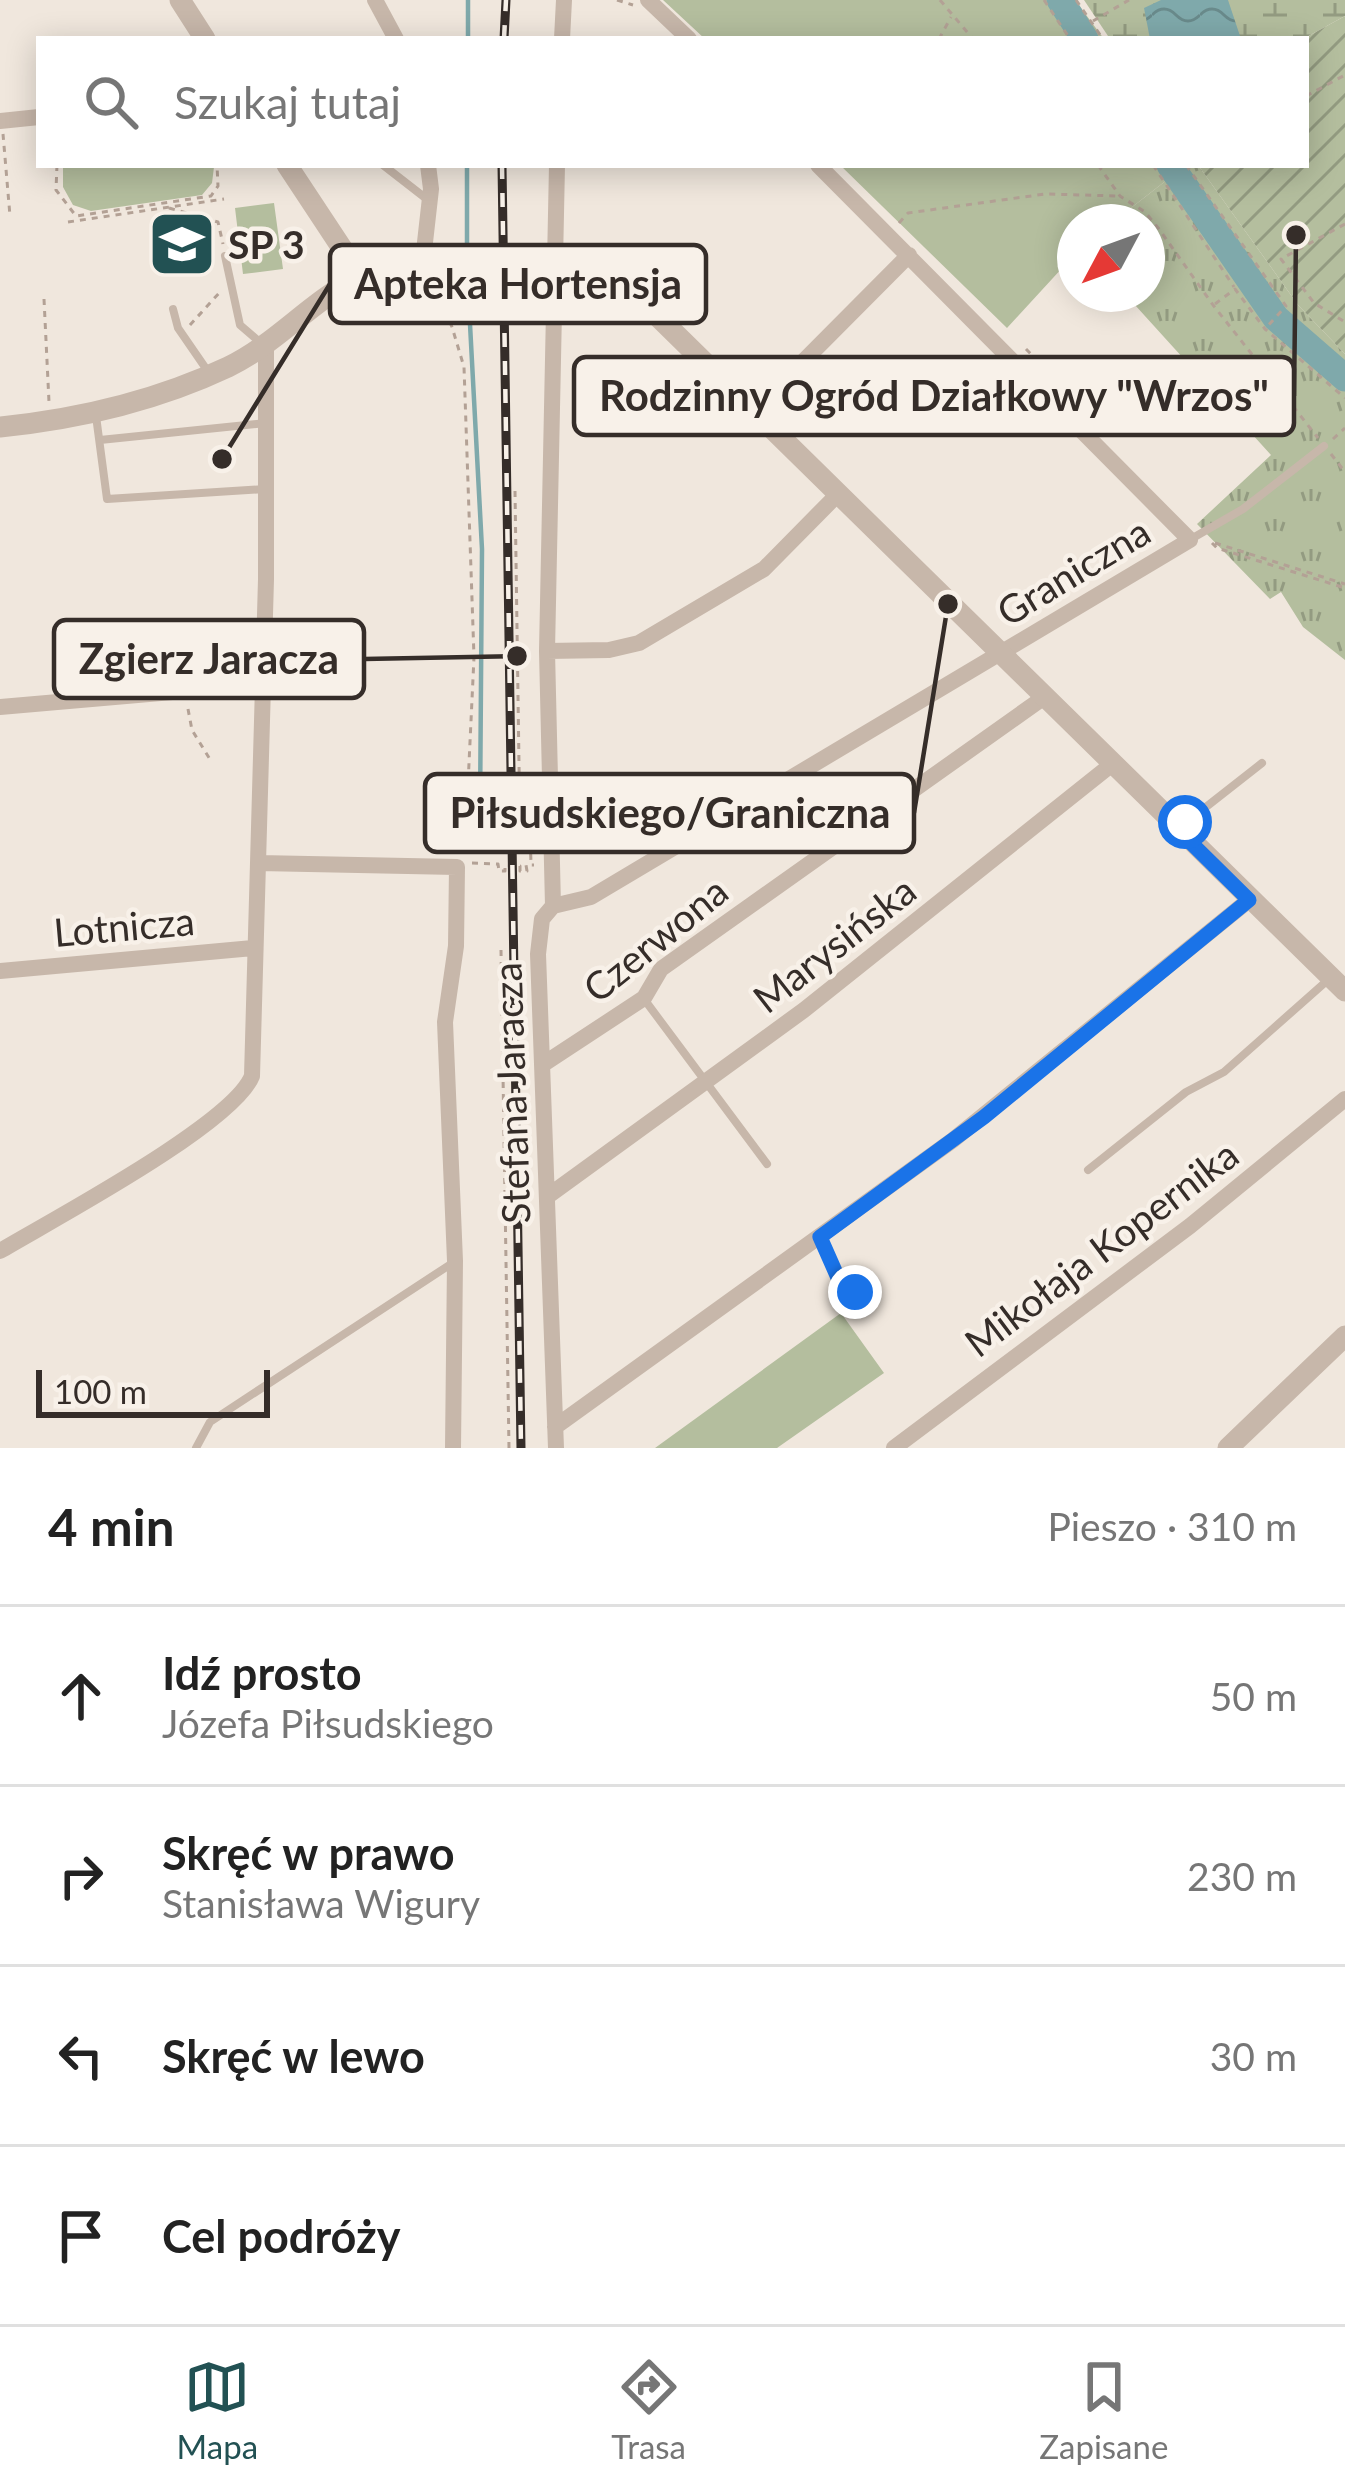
<!DOCTYPE html>
<html lang="pl">
<meta charset="utf-8">
<style>
:root{--surface:#fff;--page:#f2f2f2;--text:#222;--muted:#767676;--line:#e0e0e0;--accent:#225153}
body{margin:0;font-family:Lato,sans-serif;background:var(--page);color:var(--text)}
.compass{position:absolute;left:1057px;top:204px;width:108px;height:108px;border-radius:50%;background:var(--surface);box-shadow:0 6px 30px #0003;rotate:229deg}
.scale{position:absolute;left:36px;bottom:30px;width:234px;box-sizing:border-box;padding-left:12px;border:6px solid #352d29;border-top:0;font-size:33px;line-height:42px;white-space:nowrap;color:#352d29;-webkit-text-stroke:9px #f8f1e9;paint-order:stroke}
.stop{position:absolute;width:36px;height:36px;margin:-27px;border:9px solid #1a73e8;border-radius:50%;background:#fff}
.stop.end{background:#1a73e8;border-color:#fff;box-shadow:0 3px 12px #0008}
.list{margin:0;padding:0;list-style:none}
h2{display:flex;justify-content:space-between;align-items:center;height:156px;margin:0;padding:0 48px;font-size:51px}
h2 small{font-size:39px;font-weight:400;color:var(--muted)}
.list li{display:grid;grid-template-columns:78px 1fr auto;gap:36px;align-items:center;box-sizing:border-box;height:180px;padding:0 48px;border-top:3px solid var(--line)}
.list b{display:block;font-size:45px;white-space:nowrap}
.list p{margin:0;font-size:39px;white-space:nowrap;color:var(--muted)}
.list em{font-size:39px;font-style:normal;color:var(--muted)}
.icon{flex:none;width:66px;height:66px;fill:none;stroke:currentColor;stroke-width:2;stroke-linecap:round;stroke-linejoin:round}
.map{position:relative;flex:none;width:1345px;height:1448px;overflow:hidden}
.search{position:absolute;background:var(--surface);box-shadow:0 6px 30px #0003;left:36px;right:36px;top:36px;height:132px;display:flex;align-items:center;gap:30px;box-sizing:border-box;padding:0 42px;border-radius:0px;color:var(--muted);font-size:45px}
.sheet{height:876px;background:var(--surface)}
nav{display:flex;justify-content:space-around;align-items:center;box-sizing:border-box;height:168px;border-top:3px solid var(--line);background:var(--surface);font-size:33px;color:var(--muted)}
nav a{display:grid;justify-items:center;gap:6px}
nav .on{color:var(--accent)}
.map>svg:first-child{display:block}
.grass{fill:#b4be9e}
.wetland{fill:url(#wetland-marsh)}
.park{fill:url(#park-tufts)}
.garden{fill:url(#garden-furrows)}
.water{fill:url(#water-waves)}
.lines{fill:none;stroke-linecap:round;stroke-linejoin:round}
.stream{stroke:#7fa9ab;stroke-width:4.5}
.river{stroke:#7fa9ab;stroke-width:27}
.path{stroke:#b3a195;stroke-width:3;stroke-dasharray:6 6;stroke-linecap:butt}
.service{stroke:#c7b7aa;stroke-width:8}
.minor{stroke:#c7b7aa;stroke-width:16}
.tertiary{stroke:#c7b7aa;stroke-width:21}
.rail-casing{stroke:#352d29;stroke-width:9}
.rail{stroke:#f8f1e9;stroke-width:4.5;stroke-dasharray:14;stroke-linecap:butt}
.route{stroke:#1a73e8;stroke-width:15}
.labels{text-anchor:middle;dominant-baseline:central;stroke-width:9;stroke-linejoin:round;paint-order:stroke}
.poi-label{font-size:39px;font-weight:bold;fill:#352d29;stroke:#f8f1e9;text-anchor:start}
.street-label{font-size:39px;fill:#352d29;stroke:#f8f1e9}
.leader{fill:none;stroke:#352d29;stroke-width:4.5}
.callout-dot{fill:#352d29;stroke:#f8f1e9;stroke-width:4.5}
.callout{fill:#f8f1e9;stroke:#352d29;stroke-width:4.5}
.callout-label{font-size:42px;text-anchor:middle;font-weight:bold;fill:#352d29}
</style>
<div class="map">
<svg width="1345" height="1448" viewBox="0 0 1345 1448">
<defs>
<pattern id="wetland-marsh" width="20" height="14" patternUnits="userSpaceOnUse" patternTransform="scale(3)"><rect width="20" height="14" fill="#b4be9e"/><path d="M1 5h8M5 5V1M11 12h8M15 12V8" fill="none" stroke="#939b81"/></pattern>
<pattern id="park-tufts" width="24" height="20" patternUnits="userSpaceOnUse" patternTransform="scale(3)"><rect width="24" height="20" fill="#b4be9e"/><path d="M3 7l-1-3M5 7V3M7 7l1-3M15 17l-1-3M17 17v-4M19 17l1-3" fill="none" stroke="#939b81"/></pattern>
<pattern id="garden-furrows" width="10" height="10" patternUnits="userSpaceOnUse" patternTransform="scale(3)"><rect width="10" height="10" fill="#b4be9e"/><path d="M-1 1l2-2M0 10L10 0M9 11l2-2" fill="none" stroke="#939b81"/></pattern>
<pattern id="water-waves" width="16" height="10" patternUnits="userSpaceOnUse" patternTransform="scale(3)"><rect width="16" height="10" fill="#7fa9ab"/><path d="M0 5q4-4 8 0t8 0" fill="none" stroke="#698a8b"/></pattern>
</defs>
<rect width="100%" height="100%" fill="#f0e7dd"/>
<path class="grass" d="M 663,0 L 1075,0 L 1104,39 L 705,39 Z
M 63,165 L 214,165 L 214,167 L 212,183 L 202,195 L 91,211 L 73,205 L 63,187 Z
M 840,165 L 1186,165 L 1113,222 L 1075,222 L 1075,254 L 1007,328 Z
M 274,203 L 283,269 L 243,274 L 235,208 Z
M 841,1313 L 884,1373 L 777,1448 L 655,1448 Z"/>
<path class="wetland" d="M 1084,0 L 1345,0 L 1345,16 L 1303,39 L 1110,39 Z"/>
<path class="park" d="M 1186,165 L 1198,165 L 1298,305 L 1345,354 L 1345,660 L 1303,627 L 1281,592 L 1270,599 L 1197,524 L 1271,455 L 1125,294 L 1147,294 L 1147,222 L 1113,222 Z"/>
<path class="garden" d="M 1345,16 L 1345,354 L 1298,305 L 1198,165 L 1306,165 L 1306,39 L 1303,39 Z"/>
<path class="water" d="M 1161,0 L 1228,0 L 1241,39 L 1150,39 L 1144,8 Z"/>
<g class="lines">
<path class="stream" d="M 468,39 L 468,0
M 467,250 L 467,165
M 467,268 L 482,549 L 480,814"/>
<path class="river" d="M 1060,0 L 1085,39
M 1170,165 L 1276,318 L 1345,378"/>
<path class="path" d="M 617,0 L 633,5
M 940,0 L 973,39
M 1044,0 L 1070,39
M 1076,0 L 1103,39
M 1093,21 L 1129,0
M 939,39 L 951,17
M 1306,96 L 1345,75
M 3,134 L 10,216
M 57,165 L 56,190 L 76,216 L 211,196 L 218,186 L 217,165
M 1098,165 L 1120,196 L 1145,212 L 1159,229 L 1213,305 L 1318,438
M 1153,165 L 1234,287
M 1186,165 L 1286,306 L 1265,329
M 169,208 L 218,222 L 223,244
M 68,222 L 224,199
M 899,223 L 908,213 L 1045,194 L 1118,196
M 1345,224 L 1281,259 L 1314,303 L 1345,322
M 430,278 L 452,327 L 464,367 L 474,657 L 466,827 L 461,848
M 44,299 L 49,402
M 1215,304 L 1235,289 L 1265,329 L 1345,398
M 190,325 L 220,292
M 1026,349 L 1054,378
M 1333,439 L 1345,428
M 1331,454 L 1345,472
M 515,491 L 520,832 L 530,833 L 531,863
M 1212,543 L 1217,548 L 1345,588
M 1215,543 L 1345,584
M 188,709 L 192,730 L 211,761
M 529,831 L 530,818 L 535,818
M 472,863 L 498,864 L 499,871 L 505,871 L 505,865 L 520,866 L 520,871 L 527,871 L 526,865 L 534,865
M 501,950 L 509,1448
M 824,1250 L 839,1280 L 855,1292"/>
<path class="service" d="M 383,165 L 428,200
M 225,256 L 240,325 L 262,344
M 173,309 L 178,328 L 209,373
M 96,416 L 107,499 L 265,489
M 100,440 L 266,423
M 1191,539 L 1243,509 L 1324,446
M 1183,825 L 1262,763
M 644,999 L 767,1164
M 1088,1170 L 1186,1092 L 1224,1072 L 1329,979
M 196,1448 L 210,1422 L 454,1262"/>
<path class="minor" d="M 375,0 L 396,39
M 648,0 L 689,39
M 562,39 L 564,0
M 0,121 L 39,117
M 423,260 L 431,189 L 428,165
M 753,412 L 909,255
M 547,651 L 609,650 L 639,643 L 764,569 L 837,495
M 0,707 L 264,684
M 259,863 L 457,867 L 456,946 L 445,1022 L 455,1261 L 453,1448
M 553,906 L 591,897 L 1190,540 L 818,165
M 0,971 L 253,948
M 542,1065 L 644,998 L 661,969 L 1043,698
M 548,1196 L 804,1010 L 1111,765
M 0,1251 C 52,1220 233,1124 252,1076 L 266,579 L 266,347
M 555,1427 L 953,1140 L 1249,900
M 556,1448 L 538,954 L 542,919 L 553,906 L 547,651 L 557,165
M 894,1448 L 1190,1226 L 1345,1099"/>
<path class="tertiary" d="M 180,0 L 205,39
M 287,165 L 361,277
M 0,427 C 79,419 156,401 228,367 C 276,344 310,302 356,279 C 403,256 532,251 581,266 C 605,274 625,286 644,303 L 1345,991
M 1228,1448 L 1345,1336"/>
<g class="rail-casing">
<path id="rail" d="M 504,39 L 506,0
M 502,165 L 521,1448"/>
</g>
<use href="#rail" class="rail"/>
</g>
<g class="lines">
<path class="route" d="M 855,1292 L 839,1280 L 820,1237 L 984,1117 L 1249,900 L 1178,830 L 1185,822"/>
</g>
<defs>
<g id="school-square" transform="scale(3.45)"><rect x="-9" y="-9" width="18" height="18" rx="4" fill="#225153" stroke="#f8f1e9"/><path d="M0-5L7-2L0 1L-7-2ZM-4 1L0 2.5L4 1V4Q0 6-4 4Z" fill="#fff"/></g>
</defs>
<g fill-rule="evenodd">
<use href="#school-square" x="182" y="244"/>
</g>
<g class="labels">
<g class="poi-label">
<text x="228" y="244">SP 3</text>
</g>
<g class="street-label">
<text transform="translate(1073 571) rotate(-31)">Graniczna</text>
<text transform="translate(124 926) rotate(-5)">Lotnicza</text>
<text transform="translate(655 939) rotate(-39)">Czerwona</text>
<text transform="translate(834 944) rotate(-38)">Marysińska</text>
<text transform="translate(511 1093) rotate(-92)">Stefana Jaracza</text>
<text transform="translate(1101 1248) rotate(-37)">Mikołaja Kopernika</text>
</g>
</g>
<path class="leader" d="M222 459L330 284M1296 235L1294 396M517 656L364 659M948 604L914 813"/>
<g class="callout-dot">
<circle cx="222" cy="459" r="12"/>
<circle cx="1296" cy="235" r="12"/>
<circle cx="517" cy="656" r="12"/>
<circle cx="948" cy="604" r="12"/>
</g>
<g class="callout">
<rect x="330" y="245" width="376" height="78" rx="12"/>
<rect x="574" y="357" width="720" height="78" rx="12"/>
<rect x="54" y="620" width="310" height="78" rx="12"/>
<rect x="425" y="774" width="489" height="78" rx="12"/>
</g>
<g class="callout-label">
<text x="518" y="299">Apteka Hortensja</text>
<text x="934" y="411">Rodzinny Ogród Działkowy "Wrzos"</text>
<text x="209" y="674">Zgierz Jaracza</text>
<text x="670" y="828">Piłsudskiego/Graniczna</text>
</g>
</svg>
<svg class="compass" viewBox="-18 -18 36 36"><path d="M0-13l5 13h-10z" fill="#e53935"/><path d="M0 13l5-13h-10z" fill="#767676"/></svg>
<div class="scale">100 m</div>
<div class="stop" style="left:1185px;top:822px"></div>
<div class="stop end" style="left:855px;top:1292px"></div>
<div class="search"><svg class="icon" aria-label="search" viewBox="0 0 24 24"><circle cx="10" cy="10" r="6"/><path d="M15 15l6 6"/></svg>Szukaj tutaj</div>
</div>
<section class="sheet">
<h2>4 min<small>Pieszo · 310 m</small></h2>
<ul class="list">
<li><svg class="icon" aria-label="ahead" viewBox="0 0 24 24"><path d="M12 20V5M6 11l6-6 6 6"/></svg><div><b>Idź prosto</b><p>Józefa Piłsudskiego</p></div><em>50 m</em></li>
<li><svg class="icon" aria-label="right" viewBox="0 0 24 24"><path d="M7 20v-9h11M14 6l5 5-5 5"/></svg><div><b>Skręć w prawo</b><p>Stanisława Wigury</p></div><em>230 m</em></li>
<li><svg class="icon" aria-label="left" viewBox="0 0 24 24"><path d="M17 20v-9H6M10 6l-5 5 5 5"/></svg><div><b>Skręć w lewo</b></div><em>30 m</em></li>
<li><svg class="icon" aria-label="arrive" viewBox="0 0 24 24"><path d="M6 21V4h12l-3 4 3 4H6"/></svg><div><b>Cel podróży</b></div></li>
</ul>
</section>
<nav>
<a class="on"><svg class="icon" aria-label="map" viewBox="0 0 24 24"><path d="M3 6l6-2 6 2 6-2v14l-6 2-6-2-6 2zM9 4v14M15 6v14"/></svg>Mapa</a>
<a><svg class="icon" aria-label="directions" viewBox="0 0 24 24"><path d="M12 3l9 9-9 9-9-9zM9 14v-3h6M13 9l2 2-2 2"/></svg>Trasa</a>
<a><svg class="icon" aria-label="saved" viewBox="0 0 24 24"><path d="M7 4h10v16l-5-4-5 4z"/></svg>Zapisane</a>
</nav>
